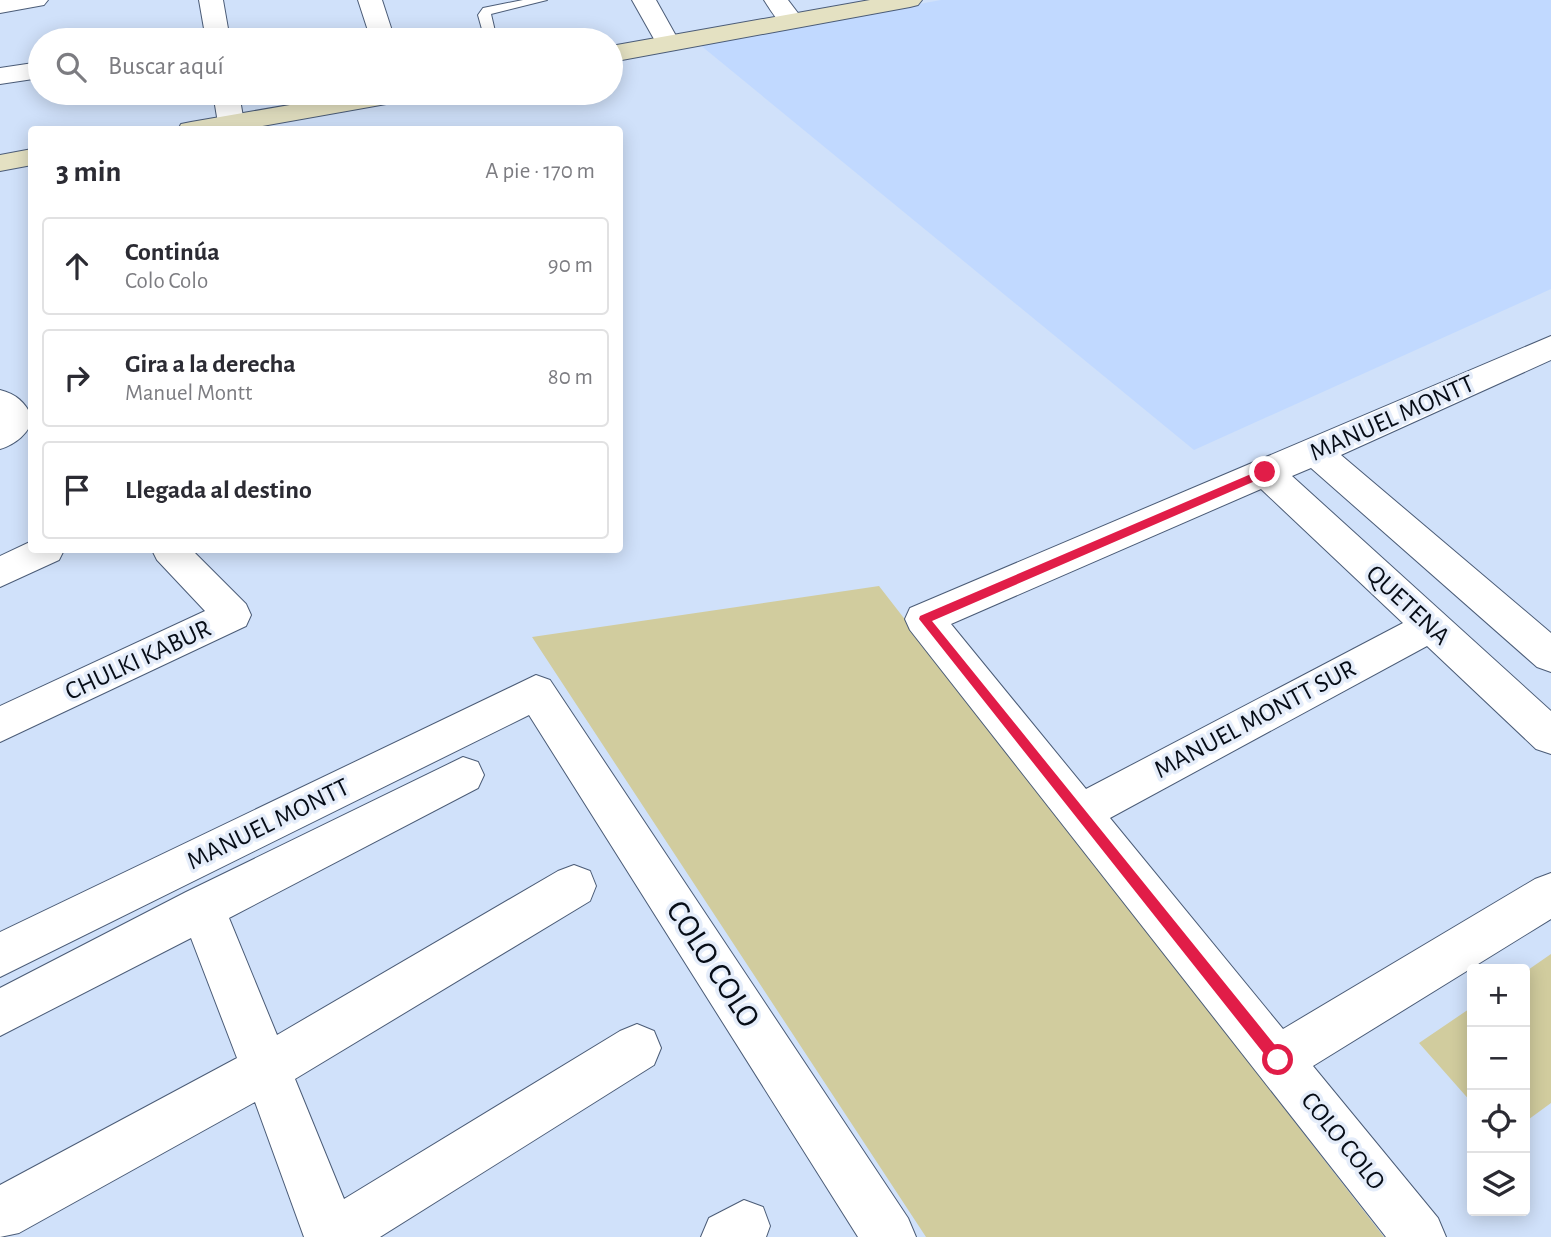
<!DOCTYPE html>
<html lang="es">
<meta charset="utf-8">
<style>
:root{--surface:#fff;--page:#f7f7f7;--text:#2b2b33;--muted:#7c7c81;--line:#e1e1e2}
body{margin:0;font-family:"Alegreya Sans",sans-serif;background:var(--page);color:var(--text)}
.controls{position:absolute;right:21px;bottom:21px;display:grid;overflow:hidden;border-radius:7px;box-shadow:0 4px 18px #0003}
.controls button{width:63px;height:63px;display:grid;place-items:center;padding:0;border:0;border-bottom:2px solid var(--line);background:var(--surface);color:var(--text);font:35px sans-serif}
.stop{position:absolute;width:21px;height:21px;margin:-16px;border:5px solid #e11d48;border-radius:50%;background:#fff}
.stop.end{background:#e11d48;border-color:#fff;box-shadow:0 2px 7px #0008}
.list{margin:0;padding:0;list-style:none}
h2{display:flex;justify-content:space-between;align-items:center;height:91px;margin:0;padding:0 28px;font-size:30px}
h2 small{font-size:23px;font-weight:400;color:var(--muted)}
.list li{display:grid;grid-template-columns:46px 1fr auto;gap:21px;align-items:center;box-sizing:border-box;height:98px;margin:0 14px 14px;padding:0 14px;border:2px solid var(--line);border-radius:7px}
.list b{display:block;font-size:26px;white-space:nowrap}
.list p{margin:0;font-size:23px;white-space:nowrap;color:var(--muted)}
.list em{font-size:23px;font-style:normal;color:var(--muted)}
.icon{flex:none;width:38px;height:38px;fill:none;stroke:currentColor;stroke-width:2;stroke-linecap:round;stroke-linejoin:round}
.map{position:relative;flex:none;width:1551px;height:1237px;overflow:hidden}
.search{position:absolute;background:var(--surface);box-shadow:0 4px 18px #0003;left:28px;top:28px;width:595px;height:77px;display:flex;align-items:center;gap:18px;box-sizing:border-box;padding:0 24px;border-radius:38px;color:var(--muted);font-size:26px}
.panel{position:absolute;background:var(--surface);box-shadow:0 4px 18px #0003;left:28px;top:126px;width:595px;height:427px;border-radius:7px}
.map>svg:first-child{display:block}
.built{fill:#c1d9ff}
.green{fill:#d1cc9e}
.lines{fill:none;stroke-linecap:round;stroke-linejoin:round}
.lane-casing{stroke:#4b5c77;stroke-width:2}
.street-casing{stroke:#4b5c77;stroke-width:2}
.secondary-casing{stroke:#4b5c77;stroke-width:2}
.lane{fill:#fff;fill-rule:evenodd}
.street{fill:#fff;fill-rule:evenodd}
.secondary{fill:#e4e1c2;fill-rule:evenodd}
.route{fill:#e11d48}
.labels{text-anchor:middle;dominant-baseline:central;stroke-width:7;stroke-linejoin:round;paint-order:stroke}
.street-label{font-size:26px;fill:#070d17;stroke:#e5edfa}
.near-street-label{font-size:32px;fill:#070d17;stroke:#e5edfa}
</style>
<div class="map">
<svg width="1551" height="1237" viewBox="0 0 1551 1237">
<rect width="100%" height="100%" fill="#d0e1fa"/>
<path class="built" d="M 941,0 L 1551,0 L 1551,289 L 1194,450 L 699,44 Z"/>
<path class="green" d="M 879,586 L 1384,1237 L 926,1237 L 532,637 Z
M 1551,954 L 1551,1103 L 1525,1122 L 1525,972 Z
M 1472,1007 L 1472,1103 L 1419,1043 Z"/>
<g class="lines">
<g class="lane-casing">
<path id="lane" d="M 523,0 L 547,0 L 491,14 L 497,40 L 485,40 L 478,15 L 483,8 Z"/>
</g>
<g class="street-casing">
<path id="street" d="M 0,0 L 48,0 L 44,5 L 0,13 Z
M 199,0 L 223,0 L 230,40 L 206,40 Z
M 358,0 L 382,0 L 395,40 L 371,40 Z
M 632,0 L 656,0 L 680,43 L 677,48 L 668,50 L 659,48 Z
M 764,0 L 788,0 L 804,21 L 801,26 C 781,31 774,15 764,0 Z
M 40,62 L 40,78 L 0,84 L 0,68 Z
M 213,93 L 239,93 L 244,123 L 240,129 L 222,129 L 218,123 Z
M 1551,336 L 1551,360 L 1341,455 L 1551,633 L 1551,672 L 1537,667 L 1311,468 L 1292,476 L 1551,711 L 1551,754 L 1536,749 L 1427,646 L 1110,818 L 1283,1029 L 1535,879 L 1551,873 L 1551,919 L 1313,1066 L 1438,1218 L 1446,1237 L 1386,1237 L 910,630 L 905,619 L 910,608 ZM 1261,489 L 1403,623 L 1086,789 L 951,624 Z
M 0,390 C 16,394 25,402 32,417 C 31,433 14,445 0,449 Z
M 32,541 L 32,550 L 64,550 L 59,560 L 0,587 L 0,556 Z
M 152,550 L 192,550 L 246,604 L 251,615 L 246,626 L 0,742 L 0,706 L 205,611 L 157,560 Z
M 536,675 L 550,680 L 908,1218 L 916,1237 L 858,1237 L 529,715 L 0,977 L 0,932 Z
M 463,757 L 478,762 L 484,775 L 478,788 L 229,918 L 277,1035 L 558,871 L 574,865 L 590,871 L 596,886 L 590,901 L 295,1079 L 344,1199 L 620,1031 L 637,1024 L 654,1031 L 661,1048 L 654,1065 L 380,1237 L 304,1237 L 255,1102 L 19,1233 L 0,1237 L 0,1185 L 237,1058 L 191,938 L 0,1036 L 0,988 L 186,892 Z
M 744,1200 L 763,1207 L 770,1226 L 766,1237 L 701,1237 L 709,1218 Z"/>
</g>
<g class="secondary-casing">
<path id="secondary" d="M 870,0 L 922,0 L 918,5 L 910,7 L 611,62 L 611,46 Z
M 359,93 L 416,93 L 412,99 L 403,101 L 240,130 L 178,130 L 181,124 L 191,122 Z
M 32,149 L 32,165 L 0,171 L 0,155 Z"/>
</g>
<use href="#lane" class="lane"/>
<use href="#street" class="street"/>
<use href="#secondary" class="secondary"/>
</g>
<path class="route" d="M 1265,468 L 1269,470 L 1269,475 L 932,621 L 1283,1055 L 1285,1060 L 1283,1065 L 1278,1067 L 1273,1065 L 919,619 L 920,616 Z"/>
<g class="labels">
<g class="street-label">
<text transform="translate(1392 418) rotate(-24)">MANUEL MONTT</text>
<text transform="translate(1408 605) rotate(43)">QUETENA</text>
<text transform="translate(138 660) rotate(-25)">CHULKI KABUR</text>
<text transform="translate(1255 719) rotate(-28)">MANUEL MONTT SUR</text>
<text transform="translate(268 824) rotate(-26)">MANUEL MONTT</text>
<text transform="translate(1343 1141) rotate(51)">COLO COLO</text>
</g>
<g class="near-street-label">
<text transform="translate(713 964) rotate(57)">COLO COLO</text>
</g>
</g>
</svg>
<div class="controls">
<button>+</button>
<button>−</button>
<button><svg class="icon" aria-label="locate" viewBox="0 0 24 24"><circle cx="12" cy="12" r="6"/><path d="M12 2v4M12 18v4M2 12h4M18 12h4"/></svg></button>
<button><svg class="icon" aria-label="layers" viewBox="0 0 24 24"><path d="M12 4l9 5-9 5-9-5zM3 14l9 5 9-5"/></svg></button>
</div>
<div class="stop" style="left:1278px;top:1060px"></div>
<div class="stop end" style="left:1265px;top:472px"></div>
<div class="search"><svg class="icon" aria-label="search" viewBox="0 0 24 24"><circle cx="10" cy="10" r="6"/><path d="M15 15l6 6"/></svg>Buscar aquí</div>
<section class="panel">
<h2>3 min<small>A pie · 170 m</small></h2>
<ul class="list">
<li><svg class="icon" aria-label="ahead" viewBox="0 0 24 24"><path d="M12 20V5M6 11l6-6 6 6"/></svg><div><b>Continúa</b><p>Colo Colo</p></div><em>90 m</em></li>
<li><svg class="icon" aria-label="right" viewBox="0 0 24 24"><path d="M7 20v-9h11M14 6l5 5-5 5"/></svg><div><b>Gira a la derecha</b><p>Manuel Montt</p></div><em>80 m</em></li>
<li><svg class="icon" aria-label="arrive" viewBox="0 0 24 24"><path d="M6 21V4h12l-3 4 3 4H6"/></svg><div><b>Llegada al destino</b></div></li>
</ul>
</section>
</div>
